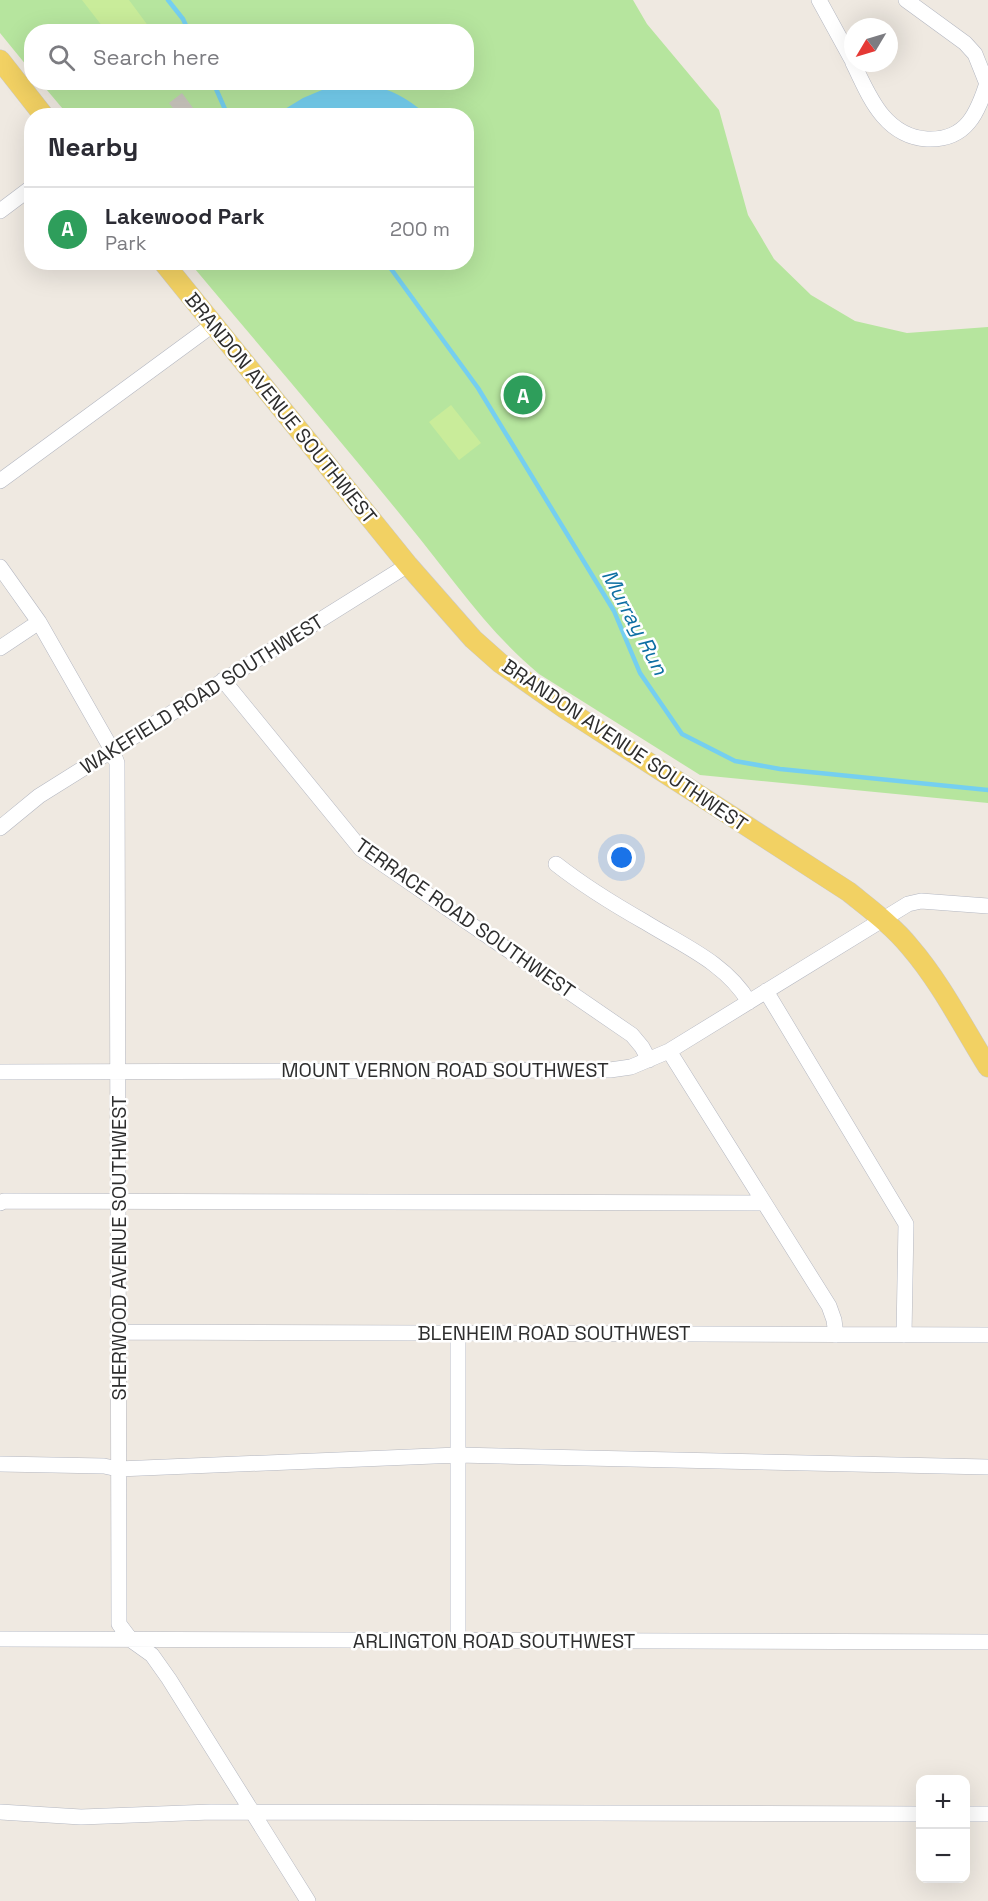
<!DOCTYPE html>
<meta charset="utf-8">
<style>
:root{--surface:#fff;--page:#f2f2f3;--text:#2b2b33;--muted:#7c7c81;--line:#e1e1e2;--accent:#db2777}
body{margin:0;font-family:"Space Grotesk",sans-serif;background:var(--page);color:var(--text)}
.controls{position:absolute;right:18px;bottom:18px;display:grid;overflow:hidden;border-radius:12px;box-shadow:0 6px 24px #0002}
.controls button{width:54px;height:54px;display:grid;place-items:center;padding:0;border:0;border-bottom:2px solid var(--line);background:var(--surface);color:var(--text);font:30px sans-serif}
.compass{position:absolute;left:844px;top:18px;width:54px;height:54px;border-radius:50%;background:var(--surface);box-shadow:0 6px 24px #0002;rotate:232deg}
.you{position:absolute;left:622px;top:858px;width:21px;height:21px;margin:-15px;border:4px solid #fff;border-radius:50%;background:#1a73e8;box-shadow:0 0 0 9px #1a73e833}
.badge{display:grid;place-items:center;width:39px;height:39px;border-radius:50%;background:var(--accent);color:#fff;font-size:20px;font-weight:700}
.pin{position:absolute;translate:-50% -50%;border:3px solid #fff;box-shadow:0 2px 6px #0006}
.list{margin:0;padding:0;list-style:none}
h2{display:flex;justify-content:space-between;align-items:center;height:78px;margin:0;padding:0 24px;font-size:26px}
h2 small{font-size:20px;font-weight:400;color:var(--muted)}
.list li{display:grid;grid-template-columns:39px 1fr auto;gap:18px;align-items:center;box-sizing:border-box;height:84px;padding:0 24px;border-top:2px solid var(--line)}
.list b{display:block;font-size:22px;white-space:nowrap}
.list p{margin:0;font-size:20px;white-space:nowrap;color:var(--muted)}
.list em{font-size:20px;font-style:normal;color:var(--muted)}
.icon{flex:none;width:33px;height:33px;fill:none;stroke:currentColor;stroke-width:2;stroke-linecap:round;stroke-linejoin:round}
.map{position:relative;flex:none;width:988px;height:1901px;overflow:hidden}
.search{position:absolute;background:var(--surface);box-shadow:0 6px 24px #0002;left:24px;top:24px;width:450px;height:66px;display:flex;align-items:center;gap:15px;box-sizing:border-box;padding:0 21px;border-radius:24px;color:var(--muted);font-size:22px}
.panel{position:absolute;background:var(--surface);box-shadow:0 6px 24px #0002;left:24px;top:108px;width:450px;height:162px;border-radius:24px}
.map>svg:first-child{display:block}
.green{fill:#b6e59e}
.pitch{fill:#c9ec9a}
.water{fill:#75cff0}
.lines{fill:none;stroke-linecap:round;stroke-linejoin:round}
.stream{stroke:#75cff0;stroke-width:4.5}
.building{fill:#cbc7bf}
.minor-casing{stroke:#b4b7c1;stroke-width:16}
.major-casing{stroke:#c9c9c9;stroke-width:21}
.path{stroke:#c9c9c9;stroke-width:3;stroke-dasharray:4.5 3;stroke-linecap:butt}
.minor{stroke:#fff;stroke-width:15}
.major{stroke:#f2d163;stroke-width:20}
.labels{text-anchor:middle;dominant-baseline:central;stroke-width:5;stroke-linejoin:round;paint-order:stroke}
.street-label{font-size:20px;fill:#2e2e2e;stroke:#fff}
.water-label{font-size:21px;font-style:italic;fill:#0d6fa3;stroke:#fff}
</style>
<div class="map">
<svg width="988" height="1901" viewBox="0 0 988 1901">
<rect width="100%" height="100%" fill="#efe9e1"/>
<path class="green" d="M 0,0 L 633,0 L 647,24 L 719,110 L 748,215 L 774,259 L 811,295 L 855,321 L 907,333 L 988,327 L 988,803 L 700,775 L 539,674 C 488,632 450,575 408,524 C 337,436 263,350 190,263 L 466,262 L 466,116 L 68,115 L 41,83 L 466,82 L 466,32 L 32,32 L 31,71 L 0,33 Z"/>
<path class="pitch" d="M 82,0 L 129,0 L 149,27 L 143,31 L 106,31 Z
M 451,405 L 481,443 L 459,460 L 429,422 Z"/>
<path class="water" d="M 341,82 C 373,82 403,92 426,115 L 275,115 L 303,98 Z"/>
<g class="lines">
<path class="stream" d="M 168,0 L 183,19 L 189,32
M 213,82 L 228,116
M 386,262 L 478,388 L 614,611 L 640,673 L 682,734 L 735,761 L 780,769 L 988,790"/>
</g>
<path class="building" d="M 182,93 L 196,112 L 191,116 L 179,116 L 169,103 Z"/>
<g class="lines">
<g class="minor-casing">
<path id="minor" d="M 819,0 L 853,62
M 906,0 L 965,43 L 975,54 L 987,84
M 853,63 C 862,81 870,101 883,116 C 895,130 910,138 927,139 C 967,141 978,112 988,80
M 0,211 L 32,187
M 0,481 L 214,324
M 0,567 L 39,622 L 112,750 L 117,763 L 119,1624 L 131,1640 L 152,1655 L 169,1679 L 308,1901
M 0,648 L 39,622
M 223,680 L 361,849 L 632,1035 L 642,1047 L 649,1060
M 0,828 L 39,796 L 408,565
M 556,864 C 584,886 615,905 645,922 C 682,945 726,963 749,1002
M 766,991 L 906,1224 L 904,1335
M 669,1051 L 829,1306 L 834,1320 L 836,1335
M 0,1072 L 610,1070 L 631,1067 L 669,1051 L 908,904 L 921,901 L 988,906
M 0,1203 L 4,1201 L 764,1203
M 119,1332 L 988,1335
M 0,1464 L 104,1466 L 118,1469 L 458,1455 L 988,1467
M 0,1639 L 988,1642
M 458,1641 L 458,1333
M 0,1812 L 81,1817 L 211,1812 L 920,1814
M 966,1814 L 988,1814"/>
</g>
<g class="major-casing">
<path id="major" d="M 0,60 L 44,116
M 163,262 L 408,565 L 473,639 L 500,663 L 564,708 L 849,892 C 870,909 893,926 910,947 C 941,983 963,1027 988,1067"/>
</g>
<path class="path" d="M 171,116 L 176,112"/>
<use href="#minor" class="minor"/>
<use href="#major" class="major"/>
</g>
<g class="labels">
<g class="street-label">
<text transform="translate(281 408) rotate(51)">BRANDON AVENUE SOUTHWEST</text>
<text transform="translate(202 694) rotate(-32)">WAKEFIELD ROAD SOUTHWEST</text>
<text transform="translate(625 745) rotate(34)">BRANDON AVENUE SOUTHWEST</text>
<text transform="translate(465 918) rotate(35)">TERRACE ROAD SOUTHWEST</text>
<text x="445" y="1070">MOUNT VERNON ROAD SOUTHWEST</text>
<text transform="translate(119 1248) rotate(-90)">SHERWOOD AVENUE SOUTHWEST</text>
<text x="554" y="1333">BLENHEIM ROAD SOUTHWEST</text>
<text x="494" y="1641">ARLINGTON ROAD SOUTHWEST</text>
</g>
<g class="water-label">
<text transform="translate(635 622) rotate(62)">Murray Run</text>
</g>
</g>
</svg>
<div class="controls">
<button>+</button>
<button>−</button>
</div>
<svg class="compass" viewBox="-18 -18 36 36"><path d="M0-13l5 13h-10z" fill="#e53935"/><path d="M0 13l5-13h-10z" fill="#7c7c81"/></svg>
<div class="you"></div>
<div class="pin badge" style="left:523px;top:395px;background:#2e9e5b">A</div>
<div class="search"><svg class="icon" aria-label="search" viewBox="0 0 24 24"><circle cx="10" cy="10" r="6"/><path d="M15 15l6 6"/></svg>Search here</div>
<section class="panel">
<h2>Nearby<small></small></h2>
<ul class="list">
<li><span class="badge" style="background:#2e9e5b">A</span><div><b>Lakewood Park</b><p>Park</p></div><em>200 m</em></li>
</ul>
</section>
</div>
